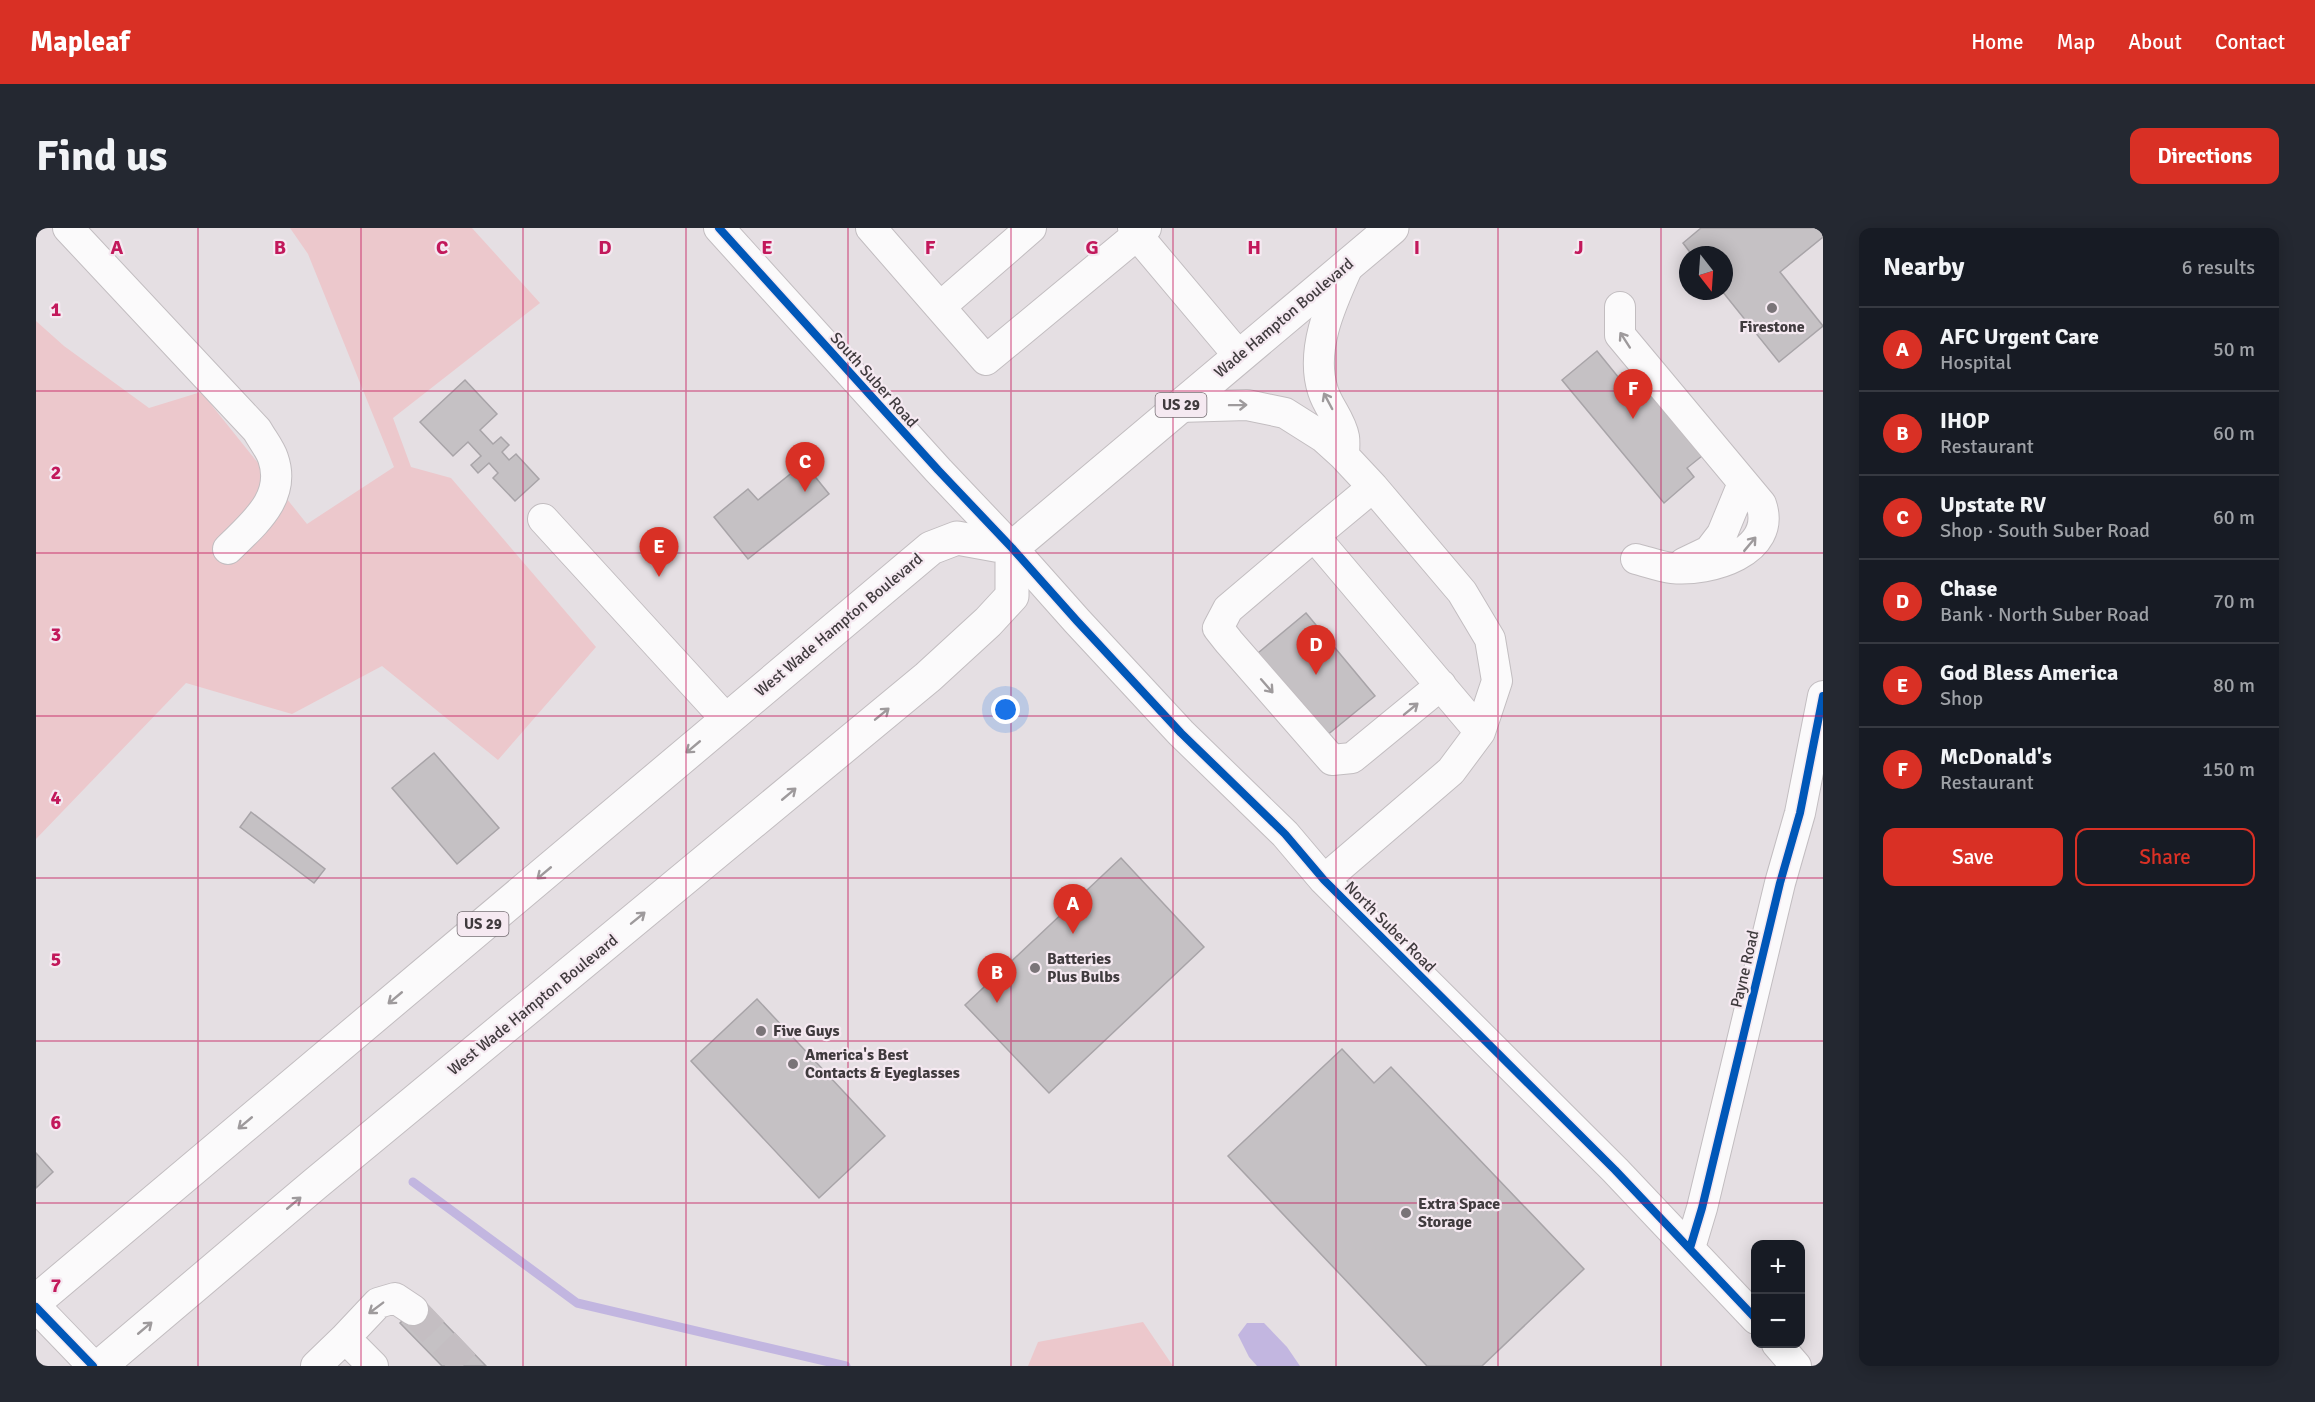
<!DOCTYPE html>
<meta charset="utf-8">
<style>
:root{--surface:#171b24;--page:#242831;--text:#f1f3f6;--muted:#9ea1a6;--line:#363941;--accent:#d93025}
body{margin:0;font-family:Signika,sans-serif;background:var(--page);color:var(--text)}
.controls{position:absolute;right:18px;bottom:18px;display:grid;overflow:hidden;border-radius:12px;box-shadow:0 3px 15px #0003}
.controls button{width:54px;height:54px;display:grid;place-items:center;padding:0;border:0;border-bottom:2px solid var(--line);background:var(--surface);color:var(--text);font:30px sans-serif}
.compass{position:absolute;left:1643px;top:18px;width:54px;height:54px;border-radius:50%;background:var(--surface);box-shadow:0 3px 15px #0003;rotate:163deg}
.you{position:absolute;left:970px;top:482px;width:21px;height:21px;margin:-15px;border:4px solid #fff;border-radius:50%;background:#1a73e8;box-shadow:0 0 0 9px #1a73e833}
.badge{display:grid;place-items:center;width:39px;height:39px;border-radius:50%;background:var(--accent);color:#fff;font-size:20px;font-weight:700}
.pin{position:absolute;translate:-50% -50px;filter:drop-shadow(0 2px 3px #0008)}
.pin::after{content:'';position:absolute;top:32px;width:21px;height:18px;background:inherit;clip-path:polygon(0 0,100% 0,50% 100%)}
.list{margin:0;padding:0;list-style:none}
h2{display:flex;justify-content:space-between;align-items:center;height:78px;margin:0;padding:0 24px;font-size:26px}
h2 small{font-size:20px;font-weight:400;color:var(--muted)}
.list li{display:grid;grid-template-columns:39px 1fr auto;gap:18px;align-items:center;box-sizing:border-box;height:84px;padding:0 24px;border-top:2px solid var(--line)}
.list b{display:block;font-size:22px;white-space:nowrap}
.list p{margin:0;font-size:20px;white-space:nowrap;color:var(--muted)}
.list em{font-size:20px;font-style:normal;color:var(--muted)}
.actions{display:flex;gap:12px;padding:18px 24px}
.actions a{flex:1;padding:14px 0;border:2px solid var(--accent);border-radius:12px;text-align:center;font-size:21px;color:var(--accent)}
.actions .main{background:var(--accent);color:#fff}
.map{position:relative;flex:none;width:1787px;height:1138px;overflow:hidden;border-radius:12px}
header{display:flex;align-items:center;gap:36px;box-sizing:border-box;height:84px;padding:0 30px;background:var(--accent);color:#fff}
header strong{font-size:28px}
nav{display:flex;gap:33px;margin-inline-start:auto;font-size:21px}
.intro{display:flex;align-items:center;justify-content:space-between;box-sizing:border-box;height:144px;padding:0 36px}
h1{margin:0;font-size:42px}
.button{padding:15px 27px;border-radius:12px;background:var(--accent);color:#fff;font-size:21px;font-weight:700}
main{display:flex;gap:36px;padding:0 36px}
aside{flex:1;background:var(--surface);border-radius:12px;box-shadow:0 3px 15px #0003}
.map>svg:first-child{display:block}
.green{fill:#ecc8cc}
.water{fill:#c2b6e0}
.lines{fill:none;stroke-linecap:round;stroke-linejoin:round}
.stream{stroke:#c2b6e0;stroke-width:9}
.building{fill:#c5c1c4;stroke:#a8a4a8;stroke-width:1.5}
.minor-tunnel{stroke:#c4bec2;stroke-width:30;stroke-dasharray:30 15;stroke-linecap:butt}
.minor-casing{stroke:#c2bdc0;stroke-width:32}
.major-casing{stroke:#c2bdc0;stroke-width:35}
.minor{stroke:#fbfafb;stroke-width:30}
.major{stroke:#fbfafb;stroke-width:33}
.cycleway-casing{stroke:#f5e9f1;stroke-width:11}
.cycleway{stroke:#0057b8;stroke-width:8}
.oneway{stroke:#9e9a9c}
.grid{fill:none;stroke:#c2185b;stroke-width:1.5;stroke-opacity:0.55}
.poi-dot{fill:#7a7478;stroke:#f5e9f1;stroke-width:2}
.labels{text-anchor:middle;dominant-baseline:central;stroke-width:4.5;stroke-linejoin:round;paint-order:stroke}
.shield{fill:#f5e9f1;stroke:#766f74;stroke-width:1.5}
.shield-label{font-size:15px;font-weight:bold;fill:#403b3e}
.street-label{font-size:16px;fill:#403b3e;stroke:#f5e9f1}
.poi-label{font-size:16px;font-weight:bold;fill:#403b3e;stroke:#f5e9f1;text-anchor:start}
.grid-label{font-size:20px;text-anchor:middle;font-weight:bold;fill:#c2185b;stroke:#f5e9f1;stroke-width:4.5;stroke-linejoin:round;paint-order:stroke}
</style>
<header>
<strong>Mapleaf</strong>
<nav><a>Home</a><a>Map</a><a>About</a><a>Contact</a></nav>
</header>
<div class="intro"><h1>Find us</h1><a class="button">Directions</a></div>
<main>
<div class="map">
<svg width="1787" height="1138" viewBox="0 0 1787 1138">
<rect width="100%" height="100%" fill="#e5dfe3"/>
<path class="green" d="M 254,0 L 436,0 L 504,75 L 357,190 L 375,239 L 415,250 L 560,419 L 462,532 L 346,438 L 256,486 L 150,455 L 0,611 L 0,93 L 28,118 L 113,180 L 165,164 L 271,296 L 358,239 L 272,26 Z
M 1107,1094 L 1137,1138 L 992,1138 L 1002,1114 Z"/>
<path class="water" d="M 1211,1095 L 1228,1095 L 1251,1119 L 1264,1138 L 1221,1138 L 1213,1129 L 1202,1107 Z"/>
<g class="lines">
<path class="stream" d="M 377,954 L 541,1075 L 810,1138"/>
</g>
<path class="building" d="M 1665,0 L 1787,0 L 1787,9 L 1744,44 L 1787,98 L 1743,134 L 1686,63 L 1688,63 L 1688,27 L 1656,27 L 1647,15 Z
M 1561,123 L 1587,155 L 1599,145 L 1666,228 L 1651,240 L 1658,249 L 1628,275 L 1526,152 Z
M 429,152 L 461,186 L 444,202 L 457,216 L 465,209 L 473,217 L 466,224 L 473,232 L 480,226 L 503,251 L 479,273 L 457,250 L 462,245 L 453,235 L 442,245 L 435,237 L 445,228 L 432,214 L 417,228 L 384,194 Z
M 768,235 L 793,266 L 712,331 L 678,289 L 712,261 L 722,272 Z
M 1270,385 L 1339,468 L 1290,508 L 1222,425 Z
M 398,525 L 463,600 L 421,636 L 356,560 Z
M 215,584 L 289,641 L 278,655 L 204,599 Z
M 1085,630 L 1168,719 L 1013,865 L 929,777 Z
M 721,771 L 849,908 L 783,970 L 655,833 Z
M 1306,821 L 1338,855 L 1355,839 L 1548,1041 L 1446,1138 L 1391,1138 L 1192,928 Z
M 0,925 L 17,944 L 0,960 Z
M 387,1073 L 450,1138 L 406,1138 L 364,1095 Z"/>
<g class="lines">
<path class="minor-tunnel" d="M 377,1082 L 430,1138"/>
<g class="minor-casing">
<path id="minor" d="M 32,0 L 221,202 C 226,211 234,221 237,230 C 251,270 217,296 192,321
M 683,0 L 902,242 L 976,320 L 1041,393 L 1145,505 L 1249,606 L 1288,652 L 1579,942 L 1720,1091
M 835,0 L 950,132 L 1101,7 L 1097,0
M 1110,0 L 1101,7 L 1203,128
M 904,79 L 995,0
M 1584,79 L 1584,107 L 1725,276 C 1742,324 1673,344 1636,340 C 1625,339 1612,334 1600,331
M 1143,179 L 1211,177 L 1249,185 L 1287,209 L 1308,228 L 1337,259 L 1426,364 L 1454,411 L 1461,453 L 1444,504 L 1415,543 L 1288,652
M 1308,228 C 1308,222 1309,215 1308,209 C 1305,192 1292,179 1287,163 C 1273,120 1297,72 1314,34
M 1337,259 L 1278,308 L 1444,504
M 507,291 L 690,491
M 1278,308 L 1192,381 L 1182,400 L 1193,414 L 1296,532 L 1316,530 L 1405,457
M 1648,335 L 1673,323 L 1686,306 L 1707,255
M 1654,1020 L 1666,980 L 1744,655 L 1764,585 L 1787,468
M 0,1079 L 57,1138
M 309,1110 L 342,1075 L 359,1070 L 377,1082
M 1741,1116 L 1760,1138
M 280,1138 L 309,1110 L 337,1138"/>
</g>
<g class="major-casing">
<path id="major" d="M 976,320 L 1356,0
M 0,1073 L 895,320 L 921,310 L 976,320
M 64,1138 L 279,956 L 892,449 L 952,394 L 976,368 L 976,320"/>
</g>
<use href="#minor" class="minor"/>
<use href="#major" class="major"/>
<g class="cycleway-casing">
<path id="cycleway" d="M 683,0 L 902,242 L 976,320 L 1041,393 L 1145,505 L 1249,606 L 1288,652 L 1579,942 L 1720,1091
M 1654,1020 L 1666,980 L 1744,655 L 1764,585 L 1787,468
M 0,1079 L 57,1138"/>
</g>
<use href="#cycleway" class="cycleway"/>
</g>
<defs><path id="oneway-shaft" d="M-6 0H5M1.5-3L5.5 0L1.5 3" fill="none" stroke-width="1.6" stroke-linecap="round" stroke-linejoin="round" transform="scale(1.5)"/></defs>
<g class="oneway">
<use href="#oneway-shaft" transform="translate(1589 112) rotate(-123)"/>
<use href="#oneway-shaft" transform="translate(1292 173) rotate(-118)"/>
<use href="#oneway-shaft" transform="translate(1202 177) rotate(-1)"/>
<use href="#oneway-shaft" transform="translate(1714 316) rotate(-50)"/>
<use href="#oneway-shaft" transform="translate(1231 458) rotate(49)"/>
<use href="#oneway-shaft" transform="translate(1375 481) rotate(-39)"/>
<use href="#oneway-shaft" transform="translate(846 486) rotate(-39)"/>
<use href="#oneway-shaft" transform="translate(657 519) rotate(140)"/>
<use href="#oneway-shaft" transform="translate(753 566) rotate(-40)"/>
<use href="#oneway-shaft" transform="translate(508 645) rotate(140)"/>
<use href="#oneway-shaft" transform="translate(602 690) rotate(-39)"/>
<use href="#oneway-shaft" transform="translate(359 770) rotate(140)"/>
<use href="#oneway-shaft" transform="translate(209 895) rotate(140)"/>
<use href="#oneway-shaft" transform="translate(258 975) rotate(-40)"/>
<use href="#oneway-shaft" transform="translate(340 1080) rotate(143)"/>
<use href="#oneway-shaft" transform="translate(109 1100) rotate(-40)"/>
</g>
<path class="grid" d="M 162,0 L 162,1138M 325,0 L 325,1138M 487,0 L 487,1138M 650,0 L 650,1138M 812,0 L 812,1138M 975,0 L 975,1138M 1137,0 L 1137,1138M 1300,0 L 1300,1138M 1462,0 L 1462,1138M 1625,0 L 1625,1138M 0,163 L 1787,163M 0,325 L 1787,325M 0,488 L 1787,488M 0,650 L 1787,650M 0,813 L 1787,813M 0,975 L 1787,975"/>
<g class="poi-dot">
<circle cx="1736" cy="80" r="6"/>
<circle cx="999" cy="740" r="6"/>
<circle cx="725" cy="803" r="6"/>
<circle cx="757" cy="836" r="6"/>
<circle cx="1370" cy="985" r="6"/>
</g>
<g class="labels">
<g class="shield">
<rect x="1119.5" y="165" width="51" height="24" rx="4.5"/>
<rect x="421.5" y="684" width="51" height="24" rx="4.5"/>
</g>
<g class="shield-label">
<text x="1145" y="177">US 29</text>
<text x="447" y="696">US 29</text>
</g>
<g class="street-label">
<text transform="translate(1248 90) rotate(-40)">Wade Hampton Boulevard</text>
<text transform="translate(838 152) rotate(48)">South Suber Road</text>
<text transform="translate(803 397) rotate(-40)">West Wade Hampton Boulevard</text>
<text transform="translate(1354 699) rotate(45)">North Suber Road</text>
<text transform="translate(1709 741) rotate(-77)">Payne Road</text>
<text transform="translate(497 777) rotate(-39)">West Wade Hampton Boulevard</text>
</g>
<g class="poi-label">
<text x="1736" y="99" text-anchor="middle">Firestone</text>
<text x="1011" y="731">Batteries<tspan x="1011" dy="18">Plus Bulbs</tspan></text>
<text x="737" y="803">Five Guys</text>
<text x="769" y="827">America's Best<tspan x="769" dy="18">Contacts &amp; Eyeglasses</tspan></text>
<text x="1382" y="976">Extra Space<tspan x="1382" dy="18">Storage</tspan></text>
</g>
</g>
<g class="grid-label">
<text x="81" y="26">A</text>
<text x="244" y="26">B</text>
<text x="406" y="26">C</text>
<text x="569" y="26">D</text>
<text x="731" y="26">E</text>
<text x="894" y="26">F</text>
<text x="1056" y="26">G</text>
<text x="1218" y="26">H</text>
<text x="1381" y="26">I</text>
<text x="1543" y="26">J</text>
<text x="20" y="88">1</text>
<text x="20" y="251">2</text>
<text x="20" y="413">3</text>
<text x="20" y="576">4</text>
<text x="20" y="738">5</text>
<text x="20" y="901">6</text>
<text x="20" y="1064">7</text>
</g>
</svg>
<div class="controls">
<button>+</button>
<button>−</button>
</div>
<svg class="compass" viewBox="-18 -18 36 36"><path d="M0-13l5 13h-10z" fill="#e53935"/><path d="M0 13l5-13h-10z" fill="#9ea1a6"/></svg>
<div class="you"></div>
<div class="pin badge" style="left:1037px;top:706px">A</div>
<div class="pin badge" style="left:961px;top:775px">B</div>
<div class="pin badge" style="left:769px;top:264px">C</div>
<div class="pin badge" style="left:1280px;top:447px">D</div>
<div class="pin badge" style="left:623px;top:349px">E</div>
<div class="pin badge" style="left:1597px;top:191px">F</div>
</div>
<aside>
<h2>Nearby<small>6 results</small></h2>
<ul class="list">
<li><span class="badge">A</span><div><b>AFC Urgent Care</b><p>Hospital</p></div><em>50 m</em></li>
<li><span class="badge">B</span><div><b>IHOP</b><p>Restaurant</p></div><em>60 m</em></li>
<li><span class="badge">C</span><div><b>Upstate RV</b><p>Shop · South Suber Road</p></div><em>60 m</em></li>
<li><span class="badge">D</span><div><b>Chase</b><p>Bank · North Suber Road</p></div><em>70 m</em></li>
<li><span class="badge">E</span><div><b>God Bless America</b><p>Shop</p></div><em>80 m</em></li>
<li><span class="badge">F</span><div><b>McDonald's</b><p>Restaurant</p></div><em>150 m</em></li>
</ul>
<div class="actions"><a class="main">Save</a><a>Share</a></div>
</aside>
</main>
